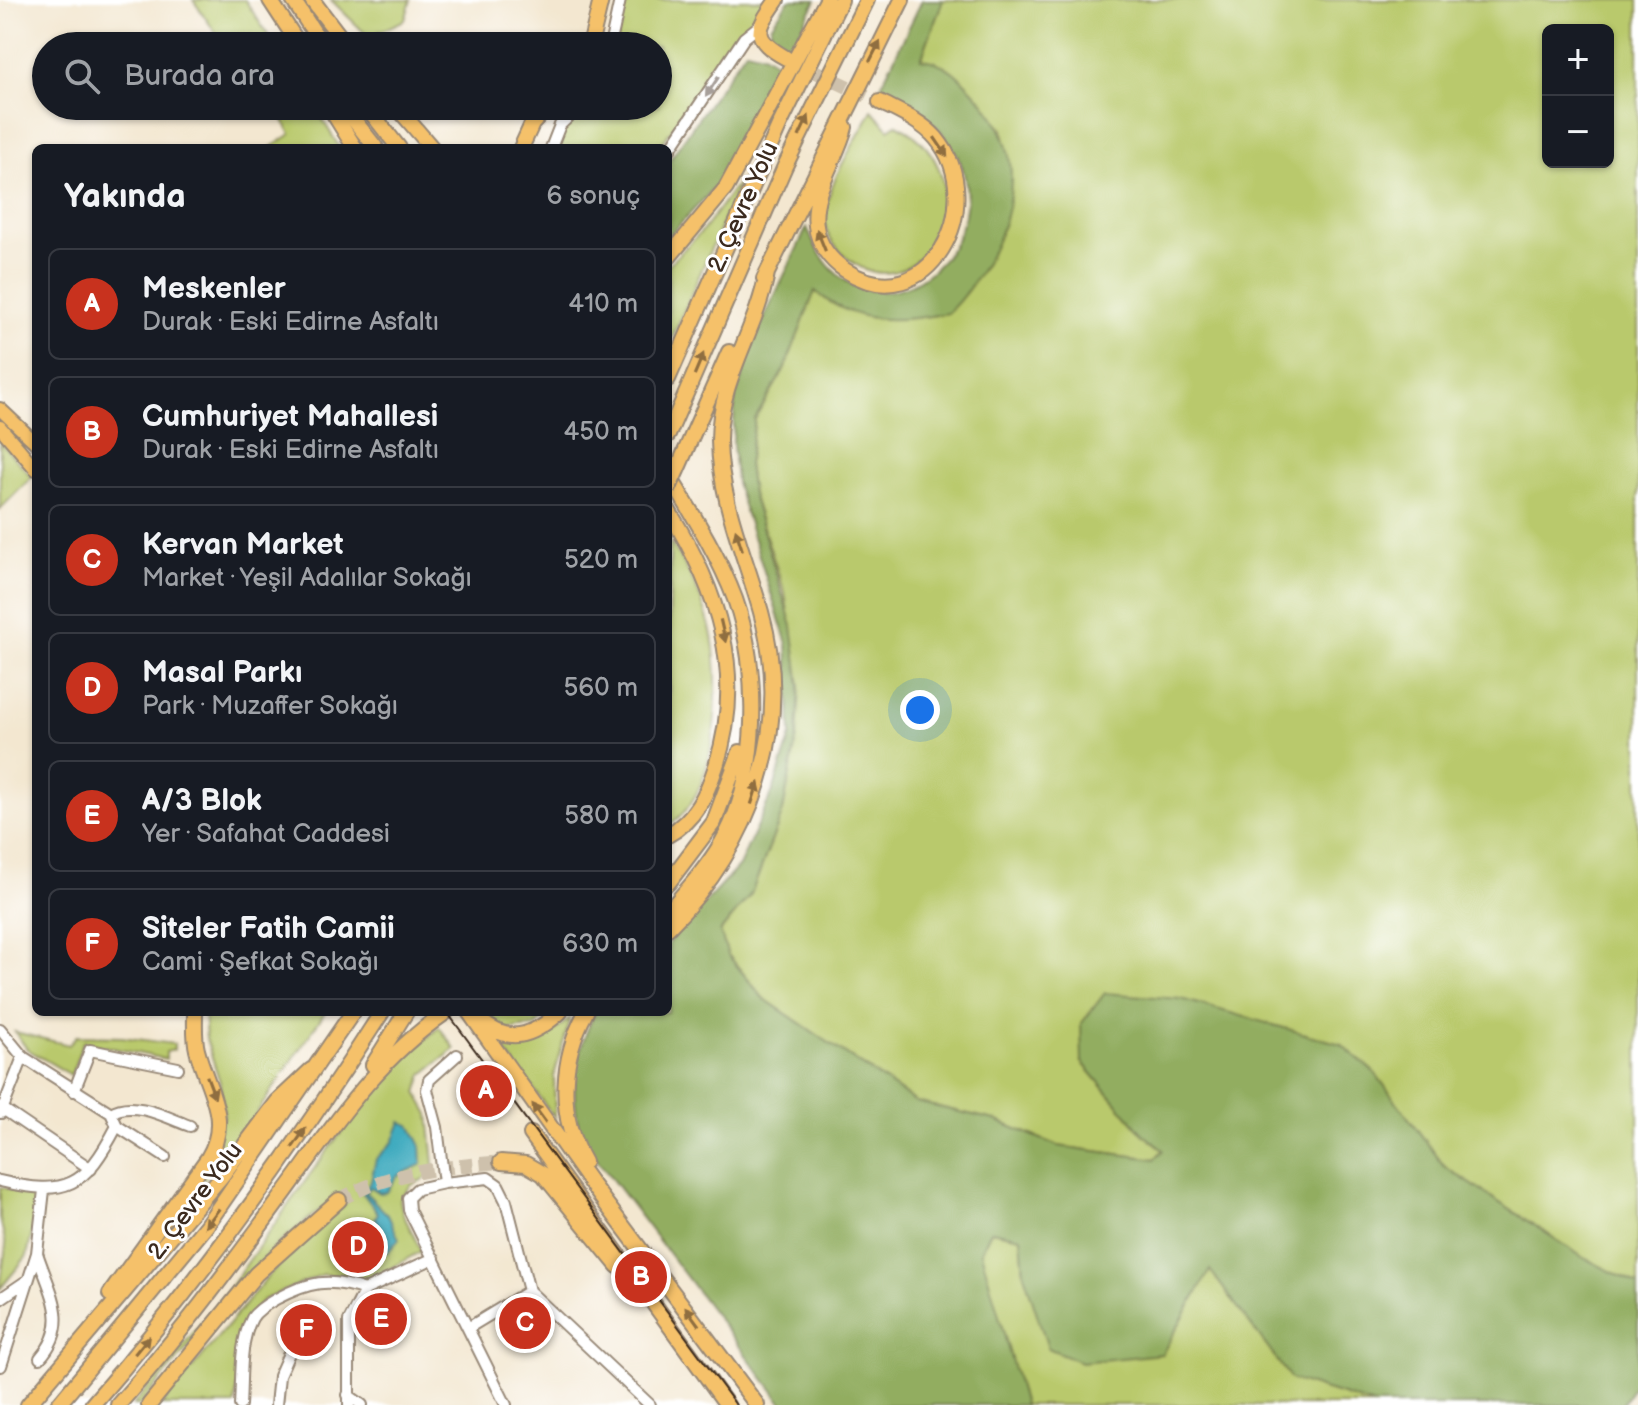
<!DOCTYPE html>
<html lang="tr">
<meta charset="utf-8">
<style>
:root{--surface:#171b24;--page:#20242c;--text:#f1f3f6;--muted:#9ea1a6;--line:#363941;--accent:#c8321e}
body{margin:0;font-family:"Balsamiq Sans",sans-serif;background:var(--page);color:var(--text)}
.controls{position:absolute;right:24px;top:24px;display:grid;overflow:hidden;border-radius:12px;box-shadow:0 2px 6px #0004}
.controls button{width:72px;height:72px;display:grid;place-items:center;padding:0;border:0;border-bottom:2px solid var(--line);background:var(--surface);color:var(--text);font:40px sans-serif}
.you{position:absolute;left:920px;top:710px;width:28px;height:28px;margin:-20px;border:6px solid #fff;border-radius:50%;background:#1a73e8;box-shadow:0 0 0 12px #1a73e833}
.badge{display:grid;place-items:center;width:52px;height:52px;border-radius:50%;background:var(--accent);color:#fff;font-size:26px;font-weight:700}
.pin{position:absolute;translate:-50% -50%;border:4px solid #fff;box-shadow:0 2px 8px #0006}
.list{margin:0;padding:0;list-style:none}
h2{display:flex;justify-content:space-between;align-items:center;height:104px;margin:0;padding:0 32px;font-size:34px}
h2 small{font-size:26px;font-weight:400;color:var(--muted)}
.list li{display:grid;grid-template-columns:52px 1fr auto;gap:24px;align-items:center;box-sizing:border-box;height:112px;margin:0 16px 16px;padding:0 16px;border:2px solid var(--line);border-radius:12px}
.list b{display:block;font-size:30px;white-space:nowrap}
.list p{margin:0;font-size:26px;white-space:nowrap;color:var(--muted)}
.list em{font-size:26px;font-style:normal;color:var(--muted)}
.icon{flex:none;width:44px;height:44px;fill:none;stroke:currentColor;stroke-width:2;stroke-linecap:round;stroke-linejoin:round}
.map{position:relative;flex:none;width:1638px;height:1405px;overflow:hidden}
.search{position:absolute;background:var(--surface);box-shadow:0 2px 6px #0004;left:32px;top:32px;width:640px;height:88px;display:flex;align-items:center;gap:20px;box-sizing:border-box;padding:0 28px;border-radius:44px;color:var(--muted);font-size:30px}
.panel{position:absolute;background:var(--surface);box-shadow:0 2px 6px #0004;left:32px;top:144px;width:640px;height:872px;border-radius:12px}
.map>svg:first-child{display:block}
.green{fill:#b9c96c;stroke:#7a7a45;stroke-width:2;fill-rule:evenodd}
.forest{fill:#92ad60;stroke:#666c3f;stroke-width:2}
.water{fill:#40abbf;stroke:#3e6a6e;stroke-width:2}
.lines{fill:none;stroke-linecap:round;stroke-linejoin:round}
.highway-tunnel{stroke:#cec1ac;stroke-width:14;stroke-dasharray:14 7;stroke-linecap:butt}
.minor-casing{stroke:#978877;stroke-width:14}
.major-casing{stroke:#978877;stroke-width:16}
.highway-casing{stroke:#978877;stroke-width:18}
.minor{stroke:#fff;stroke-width:10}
.major{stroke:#f5c16b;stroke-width:12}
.highway{stroke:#f5c16b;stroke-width:14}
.tram{stroke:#3b2a1e;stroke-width:2}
.highway-bridge-casing{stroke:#978877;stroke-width:18;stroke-linecap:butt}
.highway-bridge{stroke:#f5c16b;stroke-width:14}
.oneway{fill:#8f6e41}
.oneway2{fill:#a79f9a}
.labels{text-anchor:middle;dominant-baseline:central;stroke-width:6;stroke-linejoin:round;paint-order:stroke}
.street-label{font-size:24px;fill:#3b2a1e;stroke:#fff}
</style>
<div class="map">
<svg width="1638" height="1405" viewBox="0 0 1638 1405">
<rect width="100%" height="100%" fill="#fff"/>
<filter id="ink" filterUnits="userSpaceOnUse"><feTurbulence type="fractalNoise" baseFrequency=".0125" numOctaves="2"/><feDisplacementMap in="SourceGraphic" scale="16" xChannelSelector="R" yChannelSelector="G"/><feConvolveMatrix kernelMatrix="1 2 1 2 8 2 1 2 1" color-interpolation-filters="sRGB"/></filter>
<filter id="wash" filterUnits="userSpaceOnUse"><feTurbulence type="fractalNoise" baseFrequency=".006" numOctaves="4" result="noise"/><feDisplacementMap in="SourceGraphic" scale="32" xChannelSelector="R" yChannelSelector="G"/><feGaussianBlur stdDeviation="1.8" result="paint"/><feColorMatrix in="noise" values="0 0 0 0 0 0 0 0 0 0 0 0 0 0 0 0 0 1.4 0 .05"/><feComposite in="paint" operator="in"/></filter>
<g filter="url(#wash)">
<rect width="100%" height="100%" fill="#f3e7d0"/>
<path class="green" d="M 193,0 L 245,0 L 275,46 L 225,46 Z
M 331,0 L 411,0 L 405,20 L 378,32 L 371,39 Z
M 624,0 L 768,0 L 658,148 L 557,148 C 558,130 578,114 594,107 C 605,102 644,106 658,106 L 658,46 L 616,46 Z
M 943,0 L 1638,0 L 1638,1285 L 1584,1258 L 1445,1167 L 1375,1073 L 1082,1062 L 1143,1134 L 1163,1150 L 1155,1159 L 1058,1146 L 995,1120 L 916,1102 L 763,998 L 728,955 L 720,932 L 751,894 L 783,811 L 800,686 L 785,593 L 752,494 L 748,464 L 755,419 L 785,368 L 815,290 C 848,323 904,322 947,313 L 1011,181 L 1003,129 L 921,60 ZM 1548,30 L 1608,30 L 1608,162 L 1548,162 Z
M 275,106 L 314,106 L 340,148 L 270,148 L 291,134 Z
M 872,110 L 889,129 L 897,124 C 999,180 915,324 843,254 C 832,244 824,232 825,217 C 827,181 856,142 872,110 Z
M 740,180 L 741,180 L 668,347 L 668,265 L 704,229 Z
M 0,442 L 32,477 L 0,509 Z
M 670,541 C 689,570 705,601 712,636 C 721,685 719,797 668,825 Z
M 204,1012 L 325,1012 L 239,1139 L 171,1219 L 224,1116 L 220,1082 L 206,1039 Z
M 482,1012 L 549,1012 L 535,1026 L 507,1030 Z
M 570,1018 L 554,1076 L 555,1118 L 501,1045 C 532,1049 548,1038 570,1018 Z
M 439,1027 L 455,1049 L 423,1074 L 417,1093 L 429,1114 L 435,1174 L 411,1185 L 400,1200 L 403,1214 L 421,1251 L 369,1280 L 323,1274 L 263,1300 L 243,1326 L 235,1405 L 162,1405 L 270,1274 L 345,1204 L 339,1194 L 277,1245 L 242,1283 L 140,1405 L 133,1405 C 168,1363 204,1322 237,1277 C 302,1188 354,1101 439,1027 Z
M 15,1032 L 69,1045 L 76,1036 L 122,1037 L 174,1044 L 174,1050 L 166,1052 L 166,1059 L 83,1042 L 71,1075 L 27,1049 Z
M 0,1187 L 30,1194 L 38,1205 L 27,1256 L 0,1289 L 6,1245 L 0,1219 Z
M 991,1231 L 1021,1237 L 1024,1274 L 1194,1294 L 1210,1270 L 1291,1379 L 1374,1405 L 1024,1405 L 980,1252 Z"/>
<path class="forest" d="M 789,0 L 816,0 L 791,49 L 771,36 L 771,26 Z
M 922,0 L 943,0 L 921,59 C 946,61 959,76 976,94 C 1041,163 1006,253 948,313 C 896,323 856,325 815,291 L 785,368 L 755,419 L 748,464 L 752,494 L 792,626 L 800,686 L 797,736 L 783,811 L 751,894 L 720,932 L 728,955 L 763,998 L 916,1102 L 995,1120 L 1058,1146 L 1155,1159 L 1163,1150 L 1143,1134 L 1082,1062 L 1081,1024 L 1105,993 L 1181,999 L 1341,1044 L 1375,1073 L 1445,1167 L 1584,1258 L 1638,1285 L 1638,1379 L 1622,1405 L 1374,1405 L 1291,1379 L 1210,1270 L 1162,1354 L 1081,1362 L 1048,1348 L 1024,1274 L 1021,1237 L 991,1231 L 981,1252 L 1024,1405 L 784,1405 L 580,1137 C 570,1081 572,1063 595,1012 L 668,1012 L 668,943 L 739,866 L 773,791 L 791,735 L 787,644 L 736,483 L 733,444 L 735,397 L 759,329 L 807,227 C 863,374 1026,238 944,135 C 928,114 901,103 879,90 Z
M 746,50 L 763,54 L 780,65 L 719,183 L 668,237 L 668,162 Z"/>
<path class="water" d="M 401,1122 L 410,1125 L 421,1146 L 422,1164 L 396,1177 L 387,1192 L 380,1193 L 371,1187 L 365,1192 L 388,1215 L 399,1239 L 388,1252 L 366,1259 L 365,1254 L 376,1247 L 380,1229 L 375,1218 L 378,1213 L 362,1192 L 371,1181 L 376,1159 L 393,1142 Z"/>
</g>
<g filter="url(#ink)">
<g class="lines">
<path class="highway-tunnel" d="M 797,63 L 880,102
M 339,1200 C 388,1172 446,1167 501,1162"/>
<g class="minor-casing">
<path id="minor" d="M 610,46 L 620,0
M 551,148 L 560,125 L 580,106
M 668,152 L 744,38 L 759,26
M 0,1029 L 23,1057 L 111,1113 L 117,1126 L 165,1157
M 74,1091 L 90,1050 L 178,1068
M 0,1107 L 91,1169
M 1,1113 L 23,1057
M 111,1113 C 133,1099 168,1118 190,1126
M 0,1181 C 67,1197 85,1187 117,1126
M 444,1183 L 437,1127 L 427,1090 L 429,1080 L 457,1055
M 37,1253 C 50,1293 72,1323 40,1358
M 0,1299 L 28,1280
M 468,1328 L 529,1291
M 1,1366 L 37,1253 L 44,1190
M 348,1395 L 362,1405
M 240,1405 C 242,1378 239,1343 252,1318 C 257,1310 267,1304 276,1299 C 308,1282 329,1277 365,1290
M 276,1405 L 279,1376 L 290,1351
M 349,1405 L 349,1321 L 365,1290 L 434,1258
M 506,1405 L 409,1210 L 408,1198 L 417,1189 L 444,1183 L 488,1178 L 498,1185 L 506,1201 L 529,1291 L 650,1405"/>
</g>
<g class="major-casing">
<path id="major" d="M 0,409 L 36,443
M 0,427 L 36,469"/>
</g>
<g class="highway-casing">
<path id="highway" d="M 270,0 L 300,46
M 293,0 L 323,46
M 312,0 L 347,46
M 777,0 C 757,29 750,38 786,58
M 590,46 L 601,0
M 329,106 L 355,148
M 343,106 L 376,148
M 366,106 L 399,148
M 396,106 L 432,148
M 845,127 C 837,159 811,192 816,226 C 818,244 830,260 845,270 C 927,324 991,204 936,138 C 921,121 899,112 880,102
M 521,148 L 532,124 L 549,106
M 668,258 L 726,188 L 827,0
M 764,279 L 902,0
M 668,379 L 780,124 L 841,0
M 668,435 L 785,166 L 867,0
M 677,470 L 729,352
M 668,510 C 718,589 746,674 716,766 C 707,794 695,820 668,835
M 668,883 L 714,822 L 740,752
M 668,912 C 687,890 706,869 721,844 C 760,779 760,668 735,599 C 718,554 693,515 668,474
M 668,928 C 752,845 794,728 761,612 C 745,555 720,501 719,441 C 719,379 756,332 767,273
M 469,1012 L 592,1185 L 757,1405
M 478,1018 C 508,1046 532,1037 560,1012
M 373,1065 L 406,1012
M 531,1134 L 727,1405
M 501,1162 L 526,1164 L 543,1174 L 618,1266
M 584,1162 C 557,1115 561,1058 586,1012
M 110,1294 L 208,1158 C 232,1119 207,1089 197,1050 C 194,1038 195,1025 195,1012
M 28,1405 L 221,1177 L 278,1101 L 311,1070
M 58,1405 L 206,1226 L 353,1012
M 92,1405 C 199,1282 294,1150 382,1012
M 118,1405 C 175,1341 227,1272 277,1203 C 329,1133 372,1063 446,1012
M 149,1405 L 256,1274 L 339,1200"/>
</g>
<use href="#minor" class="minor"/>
<use href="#major" class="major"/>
<use href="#highway" class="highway"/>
<path class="tram" d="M 447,1012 L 736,1405"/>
<g class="highway-bridge-casing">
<path id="highway-bridge" d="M 668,490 L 677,470"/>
</g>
<use href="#highway-bridge" class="highway-bridge"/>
</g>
<defs><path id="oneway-solid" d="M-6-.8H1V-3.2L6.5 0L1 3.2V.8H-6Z" transform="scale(2)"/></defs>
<g class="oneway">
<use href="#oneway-solid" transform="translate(875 51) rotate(-63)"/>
<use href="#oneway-solid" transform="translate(804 126) rotate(-65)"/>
<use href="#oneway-solid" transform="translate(941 147) rotate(56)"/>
<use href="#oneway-solid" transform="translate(821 240) rotate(-112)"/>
<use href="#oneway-solid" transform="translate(699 364) rotate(-67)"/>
<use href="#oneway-solid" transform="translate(739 540) rotate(-108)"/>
<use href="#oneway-solid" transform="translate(723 631) rotate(77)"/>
<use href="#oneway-solid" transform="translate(755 793) rotate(-72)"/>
<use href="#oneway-solid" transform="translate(211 1087) rotate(69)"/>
<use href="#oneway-solid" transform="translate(539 1113) rotate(-126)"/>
<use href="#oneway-solid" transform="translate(299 1138) rotate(-55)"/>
<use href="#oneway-solid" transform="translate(212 1218) rotate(127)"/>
<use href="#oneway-solid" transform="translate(692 1316) rotate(-126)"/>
<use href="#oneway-solid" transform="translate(142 1345) rotate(-51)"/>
</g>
<use class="oneway2" href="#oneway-solid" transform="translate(712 87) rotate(123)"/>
</g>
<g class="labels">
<g class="street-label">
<text transform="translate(743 207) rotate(-66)">2. Çevre Yolu</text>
<text transform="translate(195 1201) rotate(-53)">2. Çevre Yolu</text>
</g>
</g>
</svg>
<div class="controls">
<button>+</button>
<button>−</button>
</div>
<div class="you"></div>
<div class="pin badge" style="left:486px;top:1091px">A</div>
<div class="pin badge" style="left:641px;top:1277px">B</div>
<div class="pin badge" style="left:525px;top:1323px">C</div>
<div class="pin badge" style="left:358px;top:1247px">D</div>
<div class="pin badge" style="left:381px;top:1319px">E</div>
<div class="pin badge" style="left:306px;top:1330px">F</div>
<div class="search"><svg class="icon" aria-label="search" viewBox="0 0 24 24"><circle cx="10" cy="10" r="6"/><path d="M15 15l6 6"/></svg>Burada ara</div>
<section class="panel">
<h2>Yakında<small>6 sonuç</small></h2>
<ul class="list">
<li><span class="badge">A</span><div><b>Meskenler</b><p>Durak · Eski Edirne Asfaltı</p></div><em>410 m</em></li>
<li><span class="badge">B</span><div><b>Cumhuriyet Mahallesi</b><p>Durak · Eski Edirne Asfaltı</p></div><em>450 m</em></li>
<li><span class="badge">C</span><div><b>Kervan Market</b><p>Market · Yeşil Adalılar Sokağı</p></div><em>520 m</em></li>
<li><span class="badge">D</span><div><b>Masal Parkı</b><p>Park · Muzaffer Sokağı</p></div><em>560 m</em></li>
<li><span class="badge">E</span><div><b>A/3 Blok</b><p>Yer · Safahat Caddesi</p></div><em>580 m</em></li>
<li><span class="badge">F</span><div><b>Siteler Fatih Camii</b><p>Cami · Şefkat Sokağı</p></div><em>630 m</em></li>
</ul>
</section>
</div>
